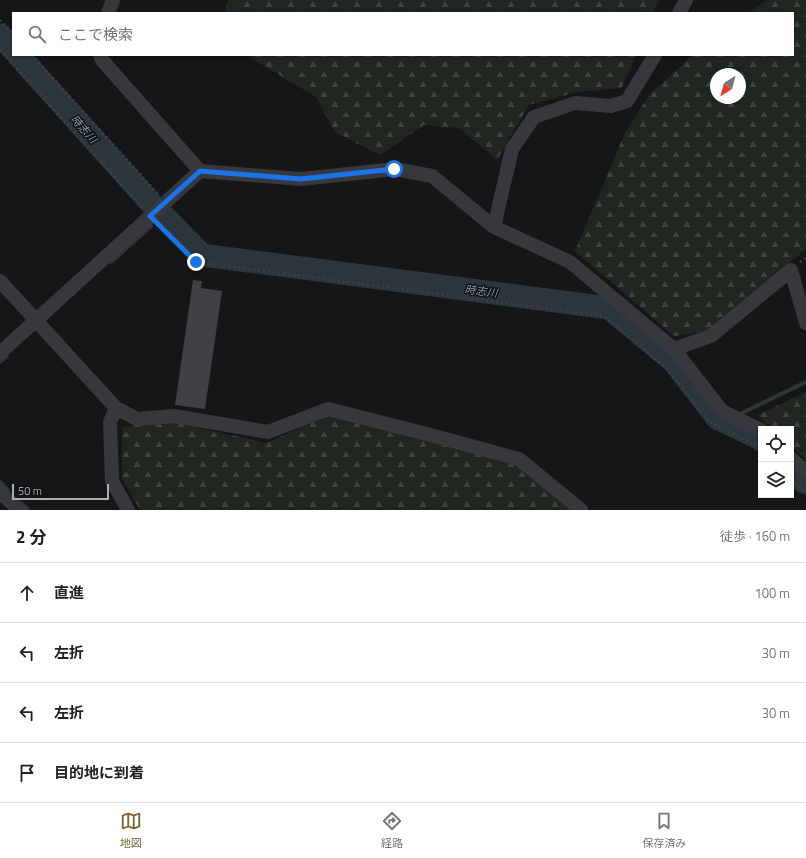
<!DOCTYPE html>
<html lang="ja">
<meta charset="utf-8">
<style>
:root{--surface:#fff;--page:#f2f2f2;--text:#202124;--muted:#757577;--line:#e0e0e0;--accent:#7e622b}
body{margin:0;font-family:"Titillium Web","Noto Sans JP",sans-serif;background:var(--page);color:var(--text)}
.controls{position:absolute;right:12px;bottom:12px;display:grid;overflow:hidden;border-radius:0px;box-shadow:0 1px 3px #0004}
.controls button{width:36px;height:36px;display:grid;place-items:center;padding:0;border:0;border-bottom:1px solid var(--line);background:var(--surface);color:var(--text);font:20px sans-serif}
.compass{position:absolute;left:710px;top:68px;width:36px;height:36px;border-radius:50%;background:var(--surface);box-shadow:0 1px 3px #0004;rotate:216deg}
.scale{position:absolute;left:12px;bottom:10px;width:97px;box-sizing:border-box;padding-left:4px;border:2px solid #a8adb8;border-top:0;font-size:11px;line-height:14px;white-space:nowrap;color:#a8adb8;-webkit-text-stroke:3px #111113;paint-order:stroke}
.stop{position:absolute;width:12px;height:12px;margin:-9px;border:3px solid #1a73e8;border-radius:50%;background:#fff}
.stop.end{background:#1a73e8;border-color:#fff;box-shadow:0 1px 4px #0008}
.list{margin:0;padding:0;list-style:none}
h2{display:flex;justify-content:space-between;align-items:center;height:52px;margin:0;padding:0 16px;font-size:17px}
h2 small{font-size:13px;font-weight:400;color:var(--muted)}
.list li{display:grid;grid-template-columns:26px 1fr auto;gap:12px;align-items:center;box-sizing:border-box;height:60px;padding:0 16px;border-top:1px solid var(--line)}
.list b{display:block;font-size:15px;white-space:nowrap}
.list em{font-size:13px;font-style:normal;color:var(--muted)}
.icon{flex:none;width:22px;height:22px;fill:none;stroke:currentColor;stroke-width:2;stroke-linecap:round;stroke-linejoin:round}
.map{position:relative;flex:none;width:806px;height:510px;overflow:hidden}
.search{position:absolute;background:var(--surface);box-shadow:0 1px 3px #0004;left:12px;right:12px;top:12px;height:44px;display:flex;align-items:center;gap:10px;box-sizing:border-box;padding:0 14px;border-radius:0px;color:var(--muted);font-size:15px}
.sheet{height:292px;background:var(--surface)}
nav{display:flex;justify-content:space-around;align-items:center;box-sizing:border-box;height:56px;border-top:1px solid var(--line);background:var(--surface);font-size:11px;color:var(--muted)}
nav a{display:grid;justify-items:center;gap:2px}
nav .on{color:var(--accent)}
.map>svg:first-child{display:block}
.forest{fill:url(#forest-firs);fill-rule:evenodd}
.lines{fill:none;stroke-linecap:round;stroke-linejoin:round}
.stream{stroke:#2c353c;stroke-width:4}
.river{stroke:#2c353c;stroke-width:23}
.building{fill:#404145}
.path{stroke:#3d3f44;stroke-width:2.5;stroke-dasharray:2 3;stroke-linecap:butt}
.minor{stroke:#37383d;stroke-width:14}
.route{stroke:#1a73e8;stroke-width:5}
.labels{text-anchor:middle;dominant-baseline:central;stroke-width:3;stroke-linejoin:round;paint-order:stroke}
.water-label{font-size:11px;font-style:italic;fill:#7f9bb3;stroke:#111113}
</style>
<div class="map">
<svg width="806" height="510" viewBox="0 0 806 510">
<defs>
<pattern id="forest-firs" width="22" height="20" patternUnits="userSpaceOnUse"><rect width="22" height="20" fill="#1e261f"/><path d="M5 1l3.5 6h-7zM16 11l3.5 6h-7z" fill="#3c433d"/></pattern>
</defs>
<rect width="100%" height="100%" fill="#161618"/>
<path class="forest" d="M 228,0 L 659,0 L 653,13 L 225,13 Z
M 766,0 L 806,0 L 806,249 L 708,331 L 674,336 L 575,251 L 624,135 L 649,95 L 693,55 L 793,55 L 793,13 L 748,13 ZM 716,74 L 740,74 L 740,98 L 716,98 Z
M 246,55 L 636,55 L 622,88 L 578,92 L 529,105 L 497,160 L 459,128 L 424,125 L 380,155 L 335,132 L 316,97 Z
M 806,392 L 806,460 L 791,446 L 791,429 L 772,429 L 758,415 Z
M 329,414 L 513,462 L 582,510 L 140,510 L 122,479 L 122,427 L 171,422 L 267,443 Z"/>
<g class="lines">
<path class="stream" d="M 111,262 L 151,226
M 0,362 L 7,356
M 742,413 L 806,382
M 0,482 L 8,490
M 21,503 L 28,510"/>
<path class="river" d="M 0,35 L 13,49
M 18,55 L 150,202
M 166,218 L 202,255 L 609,308 L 674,362 L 717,418 L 759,438 L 761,440
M 791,470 L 804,482 L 806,483"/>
</g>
<path class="building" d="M 193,280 L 202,281 L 201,288 L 222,291 L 205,409 L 175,405 Z"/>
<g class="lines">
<path class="path" d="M 0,20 L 13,34
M 0,50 L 142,207
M 32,55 L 157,193
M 159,225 L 196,262 L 604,316 L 667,369 L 711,423 L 756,445 L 761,450
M 800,262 L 806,258
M 791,480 L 798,486 L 806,490"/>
<path class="minor" d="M 108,13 L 113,0
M 679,13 L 686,0
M 100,55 L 102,60 L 200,171 L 301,179 L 395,169 L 432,176 L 494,227 L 570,262 L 674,349 L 722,411 L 761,430
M 494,227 L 512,149 L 534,117 L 575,103 L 611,106 L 627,101 L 655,55
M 0,281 L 116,408 L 137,419 L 174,416 L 268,432 L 328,409 L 427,434 L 519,459 L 581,510
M 674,349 L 711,336 L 791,270 L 806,323
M 0,353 L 200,171
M 116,408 L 110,422 L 112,481 L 128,510
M 791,458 L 806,472
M 0,492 L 19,510"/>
</g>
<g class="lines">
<path class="route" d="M 196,262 L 150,216 L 200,171 L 301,179 L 394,169"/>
</g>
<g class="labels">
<g class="water-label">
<text transform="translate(84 129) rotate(48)">時志川</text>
<text transform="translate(481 291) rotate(7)">時志川</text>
</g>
</g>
</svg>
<div class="controls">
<button><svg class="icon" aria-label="locate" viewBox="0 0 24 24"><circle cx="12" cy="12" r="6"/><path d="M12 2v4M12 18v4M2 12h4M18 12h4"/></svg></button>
<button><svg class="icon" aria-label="layers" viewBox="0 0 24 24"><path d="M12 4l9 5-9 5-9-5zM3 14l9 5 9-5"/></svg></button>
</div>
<svg class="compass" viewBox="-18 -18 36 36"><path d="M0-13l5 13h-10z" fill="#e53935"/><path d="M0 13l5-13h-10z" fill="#757577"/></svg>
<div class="scale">50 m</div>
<div class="stop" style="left:394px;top:169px"></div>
<div class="stop end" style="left:196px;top:262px"></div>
<div class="search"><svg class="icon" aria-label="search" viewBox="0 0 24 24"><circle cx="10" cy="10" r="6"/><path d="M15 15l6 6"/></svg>ここで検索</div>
</div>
<section class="sheet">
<h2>2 分<small>徒歩 · 160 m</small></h2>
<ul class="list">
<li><svg class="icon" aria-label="ahead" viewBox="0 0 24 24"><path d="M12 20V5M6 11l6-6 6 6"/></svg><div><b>直進</b></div><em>100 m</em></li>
<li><svg class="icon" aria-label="left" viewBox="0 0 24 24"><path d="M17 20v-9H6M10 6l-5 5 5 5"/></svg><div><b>左折</b></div><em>30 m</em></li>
<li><svg class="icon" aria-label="left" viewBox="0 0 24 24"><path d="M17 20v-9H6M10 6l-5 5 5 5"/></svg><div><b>左折</b></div><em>30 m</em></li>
<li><svg class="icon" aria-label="arrive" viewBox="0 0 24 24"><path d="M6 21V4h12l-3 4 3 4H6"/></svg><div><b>目的地に到着</b></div></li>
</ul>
</section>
<nav>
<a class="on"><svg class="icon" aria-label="map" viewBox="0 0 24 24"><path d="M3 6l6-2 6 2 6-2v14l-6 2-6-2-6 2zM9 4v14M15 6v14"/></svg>地図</a>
<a><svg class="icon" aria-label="directions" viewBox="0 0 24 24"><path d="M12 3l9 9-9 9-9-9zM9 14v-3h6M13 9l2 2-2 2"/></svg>経路</a>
<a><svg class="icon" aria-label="saved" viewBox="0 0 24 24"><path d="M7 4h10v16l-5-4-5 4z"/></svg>保存済み</a>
</nav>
